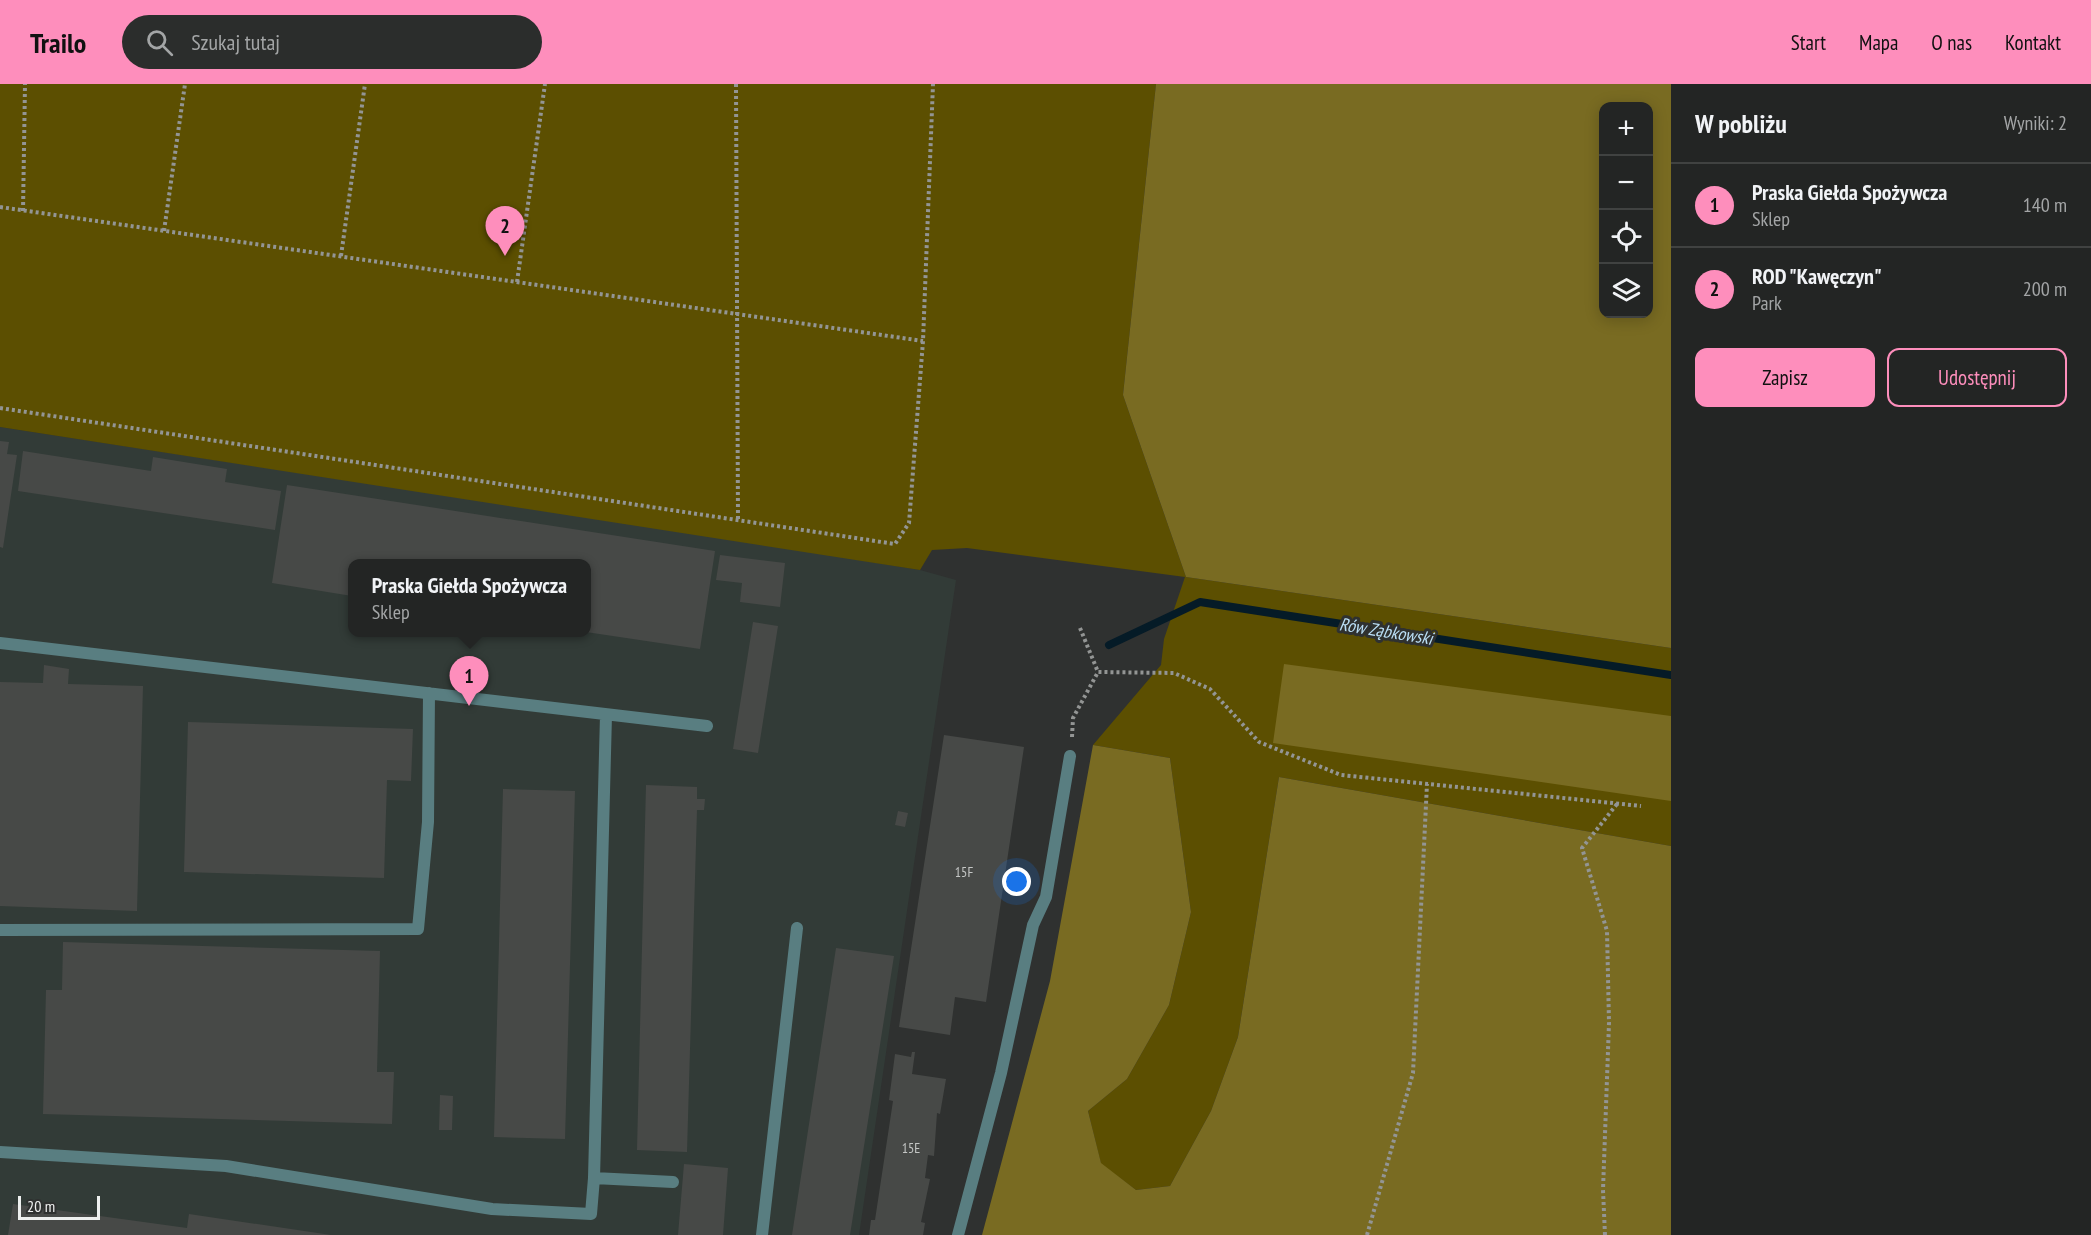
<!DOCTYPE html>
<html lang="pl">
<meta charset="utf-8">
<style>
:root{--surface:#232524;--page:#2b2d2c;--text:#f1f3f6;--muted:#a3a5a6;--line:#404241;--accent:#fe8ebc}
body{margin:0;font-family:"PT Sans Narrow",sans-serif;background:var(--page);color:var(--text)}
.controls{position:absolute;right:18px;top:18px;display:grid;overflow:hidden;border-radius:12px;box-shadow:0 3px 15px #0003}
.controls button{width:54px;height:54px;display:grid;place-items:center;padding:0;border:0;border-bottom:2px solid var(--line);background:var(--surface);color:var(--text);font:30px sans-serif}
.scale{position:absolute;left:18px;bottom:15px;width:82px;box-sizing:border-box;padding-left:6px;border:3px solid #eef0ef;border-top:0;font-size:16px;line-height:21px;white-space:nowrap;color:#eef0ef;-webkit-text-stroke:4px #2f3130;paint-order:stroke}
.you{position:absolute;left:1017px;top:798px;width:21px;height:21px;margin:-15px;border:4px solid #fff;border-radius:50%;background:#1a73e8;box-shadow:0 0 0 9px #1a73e833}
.badge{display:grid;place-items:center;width:39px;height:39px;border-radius:50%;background:var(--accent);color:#111;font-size:20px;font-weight:700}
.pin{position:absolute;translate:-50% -50px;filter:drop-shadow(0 2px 3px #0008)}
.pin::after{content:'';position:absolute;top:32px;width:21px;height:18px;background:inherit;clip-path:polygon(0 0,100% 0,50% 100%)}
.popup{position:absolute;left:348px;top:475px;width:243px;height:78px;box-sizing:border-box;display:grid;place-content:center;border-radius:12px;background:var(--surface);filter:drop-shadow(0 2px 4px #0005);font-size:20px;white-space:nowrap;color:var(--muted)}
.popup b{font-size:22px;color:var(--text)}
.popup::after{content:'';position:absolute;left:50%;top:100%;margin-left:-12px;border:12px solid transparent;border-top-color:var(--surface)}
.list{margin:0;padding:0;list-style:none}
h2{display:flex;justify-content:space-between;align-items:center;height:78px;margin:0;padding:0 24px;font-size:26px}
h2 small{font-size:20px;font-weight:400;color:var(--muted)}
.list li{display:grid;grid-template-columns:39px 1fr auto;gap:18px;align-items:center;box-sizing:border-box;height:84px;padding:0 24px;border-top:2px solid var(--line)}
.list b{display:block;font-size:22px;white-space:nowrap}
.list p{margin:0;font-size:20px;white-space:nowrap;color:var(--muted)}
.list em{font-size:20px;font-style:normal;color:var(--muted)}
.actions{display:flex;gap:12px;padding:18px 24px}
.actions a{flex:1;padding:14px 0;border:2px solid var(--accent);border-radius:12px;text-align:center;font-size:21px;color:var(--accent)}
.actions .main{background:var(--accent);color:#111}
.icon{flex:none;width:33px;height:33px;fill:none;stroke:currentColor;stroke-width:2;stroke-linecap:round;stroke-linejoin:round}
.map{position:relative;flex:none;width:1671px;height:1151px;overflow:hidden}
header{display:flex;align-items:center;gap:36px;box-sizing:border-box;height:84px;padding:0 30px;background:var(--accent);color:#111}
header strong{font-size:28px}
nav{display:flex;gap:33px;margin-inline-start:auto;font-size:21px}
.search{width:420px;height:54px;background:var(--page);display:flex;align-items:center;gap:15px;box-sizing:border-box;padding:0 21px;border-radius:33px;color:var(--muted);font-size:22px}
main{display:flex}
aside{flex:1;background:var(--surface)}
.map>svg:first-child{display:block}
.built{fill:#323b37;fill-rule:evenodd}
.green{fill:#5c4f01}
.forest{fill:#796b22;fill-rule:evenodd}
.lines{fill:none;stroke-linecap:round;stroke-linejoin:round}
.stream{stroke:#051b27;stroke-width:8}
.building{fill:#474947}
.path{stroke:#939594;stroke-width:4;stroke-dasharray:3 3;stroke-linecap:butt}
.service{stroke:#597e81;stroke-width:12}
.labels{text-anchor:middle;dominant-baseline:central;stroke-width:6;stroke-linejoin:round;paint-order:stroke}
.number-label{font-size:14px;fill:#c4c6c5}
.water-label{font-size:18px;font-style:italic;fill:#bbdff6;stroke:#2f3130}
</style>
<header>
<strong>Trailo</strong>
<div class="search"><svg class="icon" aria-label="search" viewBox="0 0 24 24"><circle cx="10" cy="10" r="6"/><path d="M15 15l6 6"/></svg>Szukaj tutaj</div>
<nav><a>Start</a><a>Mapa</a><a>O nas</a><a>Kontakt</a></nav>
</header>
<main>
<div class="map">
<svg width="1671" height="1151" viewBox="0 0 1671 1151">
<rect width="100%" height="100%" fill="#2f3130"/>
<path class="built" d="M 0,343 L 738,456 L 920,486 L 956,496 L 859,1151 L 0,1151 ZM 352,480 L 586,480 L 586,548 L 352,548 Z"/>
<path class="green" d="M 0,0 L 1156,0 L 1123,311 L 1186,493 L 1671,564 L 1671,762 L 1279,693 L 1238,953 L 1211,1027 L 1170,1102 L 1136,1106 L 1101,1080 L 1088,1027 L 1127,995 L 1169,921 L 1191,828 L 1170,674 L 1093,661 L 1161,581 L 1164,555 L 1185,493 L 967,464 L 932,466 L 920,486 L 0,343 Z"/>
<path class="forest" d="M 1156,0 L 1671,0 L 1671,564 L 1186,493 L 1123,311 ZM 1604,22 L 1648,22 L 1648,230 L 1604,230 Z
M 1284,580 L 1671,632 L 1671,717 L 1273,659 Z
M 1093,661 L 1170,674 L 1191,828 L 1169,921 L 1127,995 L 1088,1027 L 1101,1079 L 1136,1106 L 1170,1102 L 1211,1027 L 1238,953 L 1279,693 L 1671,762 L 1671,1151 L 982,1151 L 1050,897 Z"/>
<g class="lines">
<path class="stream" d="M 1109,561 L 1200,518 L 1671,591"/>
</g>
<path class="building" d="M 0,357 L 9,358 L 7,370 L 17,371 L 3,464 L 0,463 Z
M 23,367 L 151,387 L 153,373 L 227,385 L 225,398 L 281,407 L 275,446 L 18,407 Z
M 287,401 L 715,467 L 700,565 L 586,548 L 586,480 L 352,480 L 352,512 L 272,499 Z
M 720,471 L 785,479 L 780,523 L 740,518 L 742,499 L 716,496 Z
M 753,538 L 778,542 L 758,669 L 733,665 Z
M 44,581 L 69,585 L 68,600 L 143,602 L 137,827 L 0,822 L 0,598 L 43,599 Z
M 188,638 L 413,645 L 411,697 L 387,696 L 384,794 L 184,788 Z
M 944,651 L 1024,663 L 986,918 L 955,913 L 950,951 L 899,943 Z
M 646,701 L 697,703 L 697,715 L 705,715 L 704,726 L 697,726 L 687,1068 L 637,1066 Z
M 503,705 L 575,707 L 565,1055 L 494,1053 Z
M 898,727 L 908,729 L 905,743 L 895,741 Z
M 63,858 L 380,867 L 377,988 L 394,988 L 392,1040 L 43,1030 L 46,906 L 62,906 Z
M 836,864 L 894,872 L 850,1151 L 792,1151 Z
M 912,968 L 915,968 L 912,990 L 946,995 L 940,1030 L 937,1029 L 934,1072 L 928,1071 L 925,1094 L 930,1095 L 921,1138 L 925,1139 L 923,1151 L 869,1151 L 871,1136 L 875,1136 L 893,1017 L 889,1016 L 895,970 L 911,973 Z
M 440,1011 L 453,1012 L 452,1046 L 439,1046 Z
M 684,1080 L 728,1084 L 723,1151 L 678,1151 Z
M 13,1120 L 187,1144 L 189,1130 L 331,1151 L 8,1151 Z"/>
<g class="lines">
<path class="path" d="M 736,0 L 738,436
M 0,123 L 923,257
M 23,127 L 25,0
M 164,147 L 185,0
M 341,172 L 365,0
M 517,198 L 545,0
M 0,324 L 895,460 L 909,439 L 923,257 L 933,0
M 1080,544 L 1098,588 L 1174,589 L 1210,605 L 1259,658 L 1341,691 L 1641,722
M 1072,653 L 1073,634 L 1098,588
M 1367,1151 L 1413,989 L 1427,700
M 1605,1151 L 1603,1106 L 1609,939 L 1607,847 L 1582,764 L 1617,720"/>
<path class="service" d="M 0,559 L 707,642
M 606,631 L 594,1094 L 673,1098
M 0,846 L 418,845 L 428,738 L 429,609
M 0,1068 L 226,1082 L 492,1125 L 591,1130 L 594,1094
M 762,1151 L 797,844
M 958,1151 L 1001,989 L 1033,841 L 1046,813 L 1070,672"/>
</g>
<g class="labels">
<g class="number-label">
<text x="964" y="788">15F</text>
<text x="911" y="1064">15E</text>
</g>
<g class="water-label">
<text transform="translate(1386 547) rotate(9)">Rów Ząbkowski</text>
</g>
</g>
</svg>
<div class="controls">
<button>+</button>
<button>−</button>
<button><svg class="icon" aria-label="locate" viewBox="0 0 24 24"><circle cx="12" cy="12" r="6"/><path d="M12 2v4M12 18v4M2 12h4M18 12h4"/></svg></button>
<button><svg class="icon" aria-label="layers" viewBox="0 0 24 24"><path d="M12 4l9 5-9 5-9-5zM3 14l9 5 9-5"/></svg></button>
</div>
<div class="scale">20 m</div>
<div class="you"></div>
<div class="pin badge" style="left:469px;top:622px">1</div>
<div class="popup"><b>Praska Giełda Spożywcza</b>Sklep</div>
<div class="pin badge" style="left:505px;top:172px">2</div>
</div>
<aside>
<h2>W pobliżu<small>Wyniki: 2</small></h2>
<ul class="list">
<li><span class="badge">1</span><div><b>Praska Giełda Spożywcza</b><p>Sklep</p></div><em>140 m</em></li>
<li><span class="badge">2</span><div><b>ROD &quot;Kawęczyn&quot;</b><p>Park</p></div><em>200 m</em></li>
</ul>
<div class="actions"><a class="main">Zapisz</a><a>Udostępnij</a></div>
</aside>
</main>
